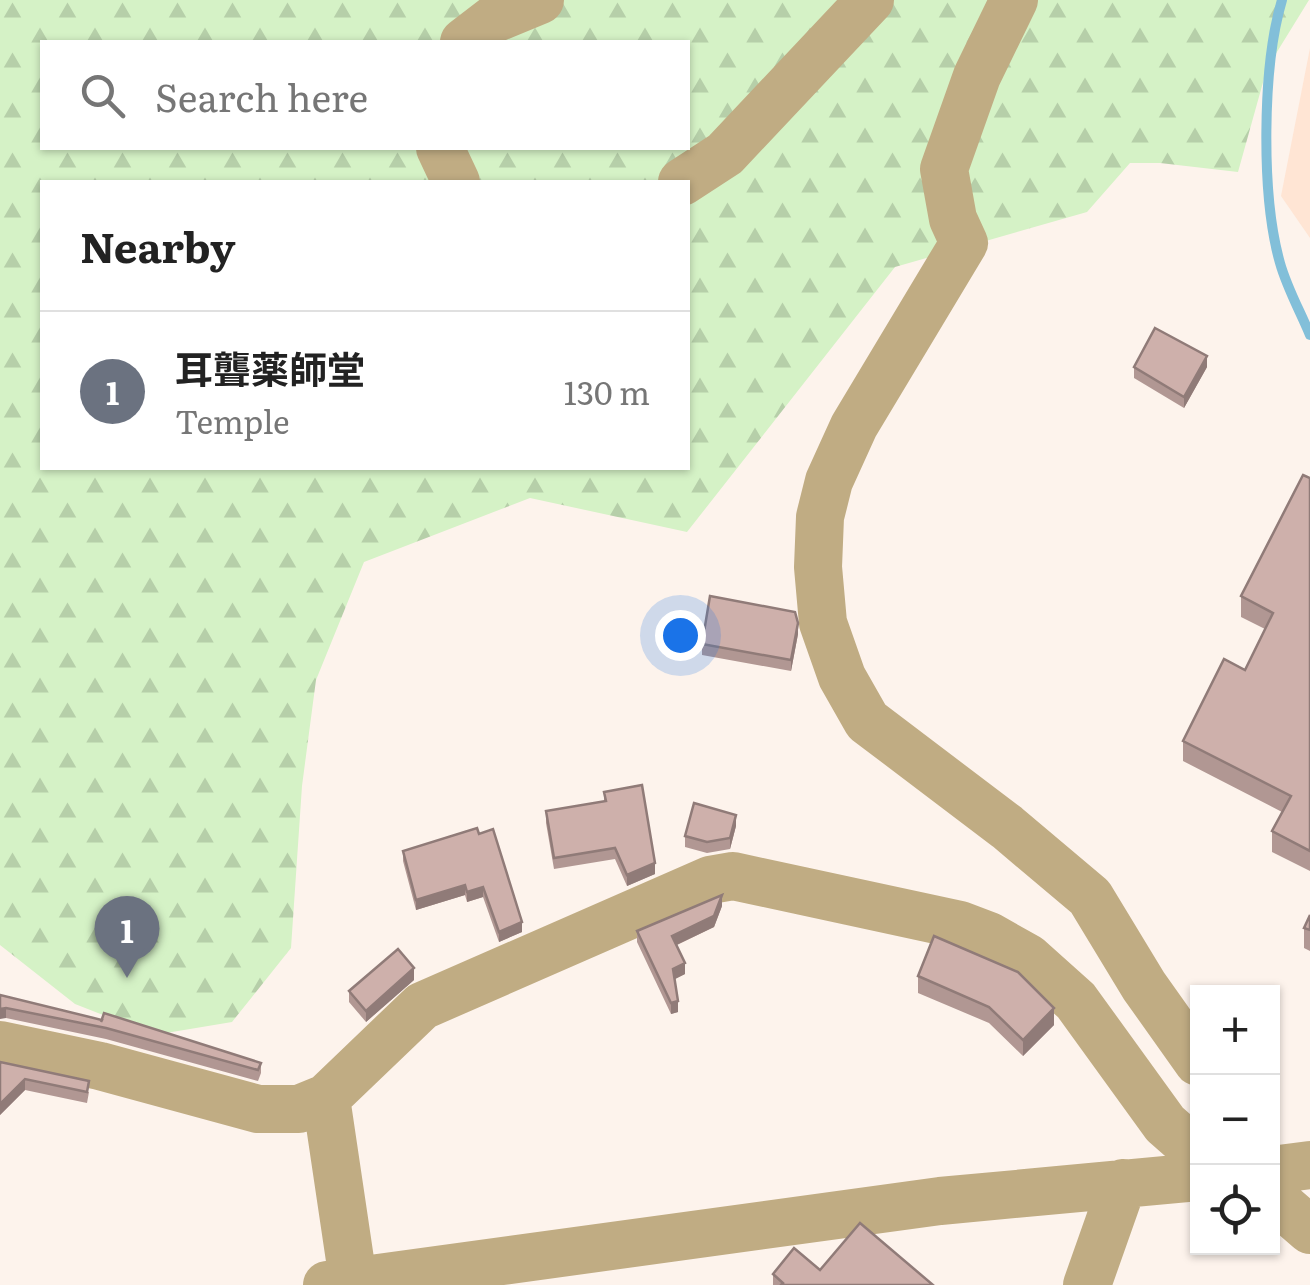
<!DOCTYPE html>
<meta charset="utf-8">
<style>
:root{--surface:#fff;--page:#f6f6f6;--text:#222;--muted:#767676;--line:#e0e0e0;--accent:#01749f}
body{margin:0;font-family:Literata,"Noto Sans JP",serif;background:var(--page);color:var(--text)}
.controls{position:absolute;right:30px;bottom:30px;display:grid;overflow:hidden;border-radius:0px;box-shadow:0 2px 8px #0004}
.controls button{width:90px;height:90px;display:grid;place-items:center;padding:0;border:0;border-bottom:2px solid var(--line);background:var(--surface);color:var(--text);font:50px sans-serif}
.you{position:absolute;left:680px;top:635px;width:35px;height:35px;margin:-25px;border:8px solid #fff;border-radius:50%;background:#1a73e8;box-shadow:0 0 0 15px #1a73e833}
.badge{display:grid;place-items:center;width:65px;height:65px;border-radius:50%;background:var(--accent);color:#fff;font-size:32px;font-weight:700}
.pin{position:absolute;translate:-50% -82px;filter:drop-shadow(0 2px 5px #0008)}
.pin::after{content:'';position:absolute;top:52px;width:35px;height:30px;background:inherit;clip-path:polygon(0 0,100% 0,50% 100%)}
.list{margin:0;padding:0;list-style:none}
h2{display:flex;justify-content:space-between;align-items:center;height:130px;margin:0;padding:0 40px;font-size:42px}
h2 small{font-size:32px;font-weight:400;color:var(--muted)}
.list li{display:grid;grid-template-columns:65px 1fr auto;gap:30px;align-items:center;box-sizing:border-box;height:160px;padding:0 40px;border-top:2px solid var(--line)}
.list b{display:block;font-size:38px;white-space:nowrap}
.list p{margin:0;font-size:32px;white-space:nowrap;color:var(--muted)}
.list em{font-size:32px;font-style:normal;color:var(--muted)}
.icon{flex:none;width:55px;height:55px;fill:none;stroke:currentColor;stroke-width:2;stroke-linecap:round;stroke-linejoin:round}
.map{position:relative;flex:none;width:1310px;height:1285px;overflow:hidden}
.search{position:absolute;background:var(--surface);box-shadow:0 2px 8px #0004;left:40px;top:40px;width:650px;height:110px;display:flex;align-items:center;gap:25px;box-sizing:border-box;padding:0 35px;border-radius:0px;color:var(--muted);font-size:38px}
.panel{position:absolute;background:var(--surface);box-shadow:0 2px 8px #0004;left:40px;top:180px;width:650px;height:290px;border-radius:0px}
.map>svg:first-child{display:block}
.built{fill:#ffe5d4}
.forest{fill:url(#forest-firs);fill-rule:evenodd}
.lines{fill:none;stroke-linecap:round;stroke-linejoin:round}
.stream{stroke:#82bfd9;stroke-width:10}
.minor{stroke:#c0ac83;stroke-width:48}
.wall{fill:#b19793}
.shaded-wall{fill:#907b78}
.building{fill:#ceb0ab;stroke:#907b78;stroke-width:2.5}
</style>
<div class="map">
<svg width="1310" height="1285" viewBox="0 0 1310 1285">
<defs>
<pattern id="forest-firs" width="22" height="20" patternUnits="userSpaceOnUse" patternTransform="scale(2.5)"><rect width="22" height="20" fill="#d5f2c6"/><path d="M5 1l3.5 6h-7zM16 11l3.5 6h-7z" fill="#b6cfa9"/></pattern>
</defs>
<rect width="100%" height="100%" fill="#fdf3ec"/>
<path class="built" d="M 1310,48 L 1310,238 L 1281,196 Z"/>
<path class="forest" d="M 0,0 L 1309,0 L 1267,68 L 1238,172 L 1160,163 L 1130,163 L 1087,212 L 895,267 L 687,532 L 530,498 L 364,562 L 316,680 L 302,786 L 291,948 L 232,1022 L 154,1035 L 75,1004 L 0,945 ZM 42,42 L 688,42 L 688,148 L 42,148 ZM 42,182 L 688,182 L 688,468 L 42,468 Z"/>
<g class="lines">
<path class="stream" d="M 1282,0 C 1262,67 1261,196 1280,263 C 1287,288 1300,311 1310,335"/>
<path class="minor" d="M 1014,0 L 977,76 L 944,169 L 953,219 L 964,243 L 854,426 L 829,481 L 820,517 L 818,567 L 823,623 L 842,677 L 867,721 L 1007,827 L 1090,897 L 1144,986 L 1198,1062
M 464,42 L 494,19 L 540,0
M 440,148 L 456,182
M 682,182 L 725,154 L 870,0
M 0,1045 L 100,1066 L 258,1109 L 299,1109 L 326,1098 L 422,1006 L 710,880 L 733,876 L 960,925 L 989,936 L 1028,958 L 1076,1001 L 1165,1124 L 1198,1153
M 326,1098 L 353,1280
M 1272,1170 L 1310,1165
M 1272,1197 L 1310,1230
M 327,1285 L 940,1201 L 1198,1177
M 1087,1285 L 1123,1183"/>
</g>
<path class="wall" d="M 1134,367 L 1207,367 L 1184,408 L 1134,378 Z
M 1310,478 L 1310,871 L 1272,852 L 1272,831 L 1282,812 L 1183,761 L 1183,741 L 1245,670 L 1265,629 L 1241,617 L 1241,596 Z
M 798,634 L 791,671 L 702,655 L 702,644 Z
M 604,792 L 655,874 L 627,886 L 615,859 L 554,869 L 546,823 L 546,811 L 604,802 Z
M 736,826 L 730,849 L 707,853 L 685,847 L 685,836 Z
M 477,828 L 522,932 L 499,942 L 483,897 L 467,902 L 465,895 L 416,910 L 403,861 L 403,851 Z
M 722,906 L 714,927 L 677,945 L 685,974 L 675,979 L 678,1012 L 671,1014 L 637,942 L 637,931 Z
M 1310,915 L 1310,951 L 1304,948 L 1304,928 Z
M 918,976 L 1054,1025 L 1023,1056 L 989,1023 L 918,993 Z
M 414,980 L 366,1022 L 349,1002 L 349,991 Z
M 0,995 L 261,1063 L 261,1073 L 258,1081 L 106,1039 L 6,1018 Z
M 0,1062 L 89,1092 L 87,1103 L 25,1090 L 0,1115 Z
M 820,1270 L 933,1285 L 773,1285 L 773,1274 Z"/>
<path class="shaded-wall" d="M 1207,356 L 1207,367 L 1184,408 L 1184,397 Z
M 798,623 L 798,634 L 791,671 L 791,660 Z
M 736,815 L 736,826 L 730,849 L 730,838 Z
M 655,863 L 655,874 L 627,886 L 627,875 Z
M 465,885 L 465,895 L 416,910 L 416,900 Z
M 483,887 L 483,897 L 467,902 L 467,892 Z
M 722,895 L 722,906 L 714,927 L 672,947 L 672,936 Z
M 522,922 L 522,932 L 499,942 L 499,932 Z
M 685,963 L 685,974 L 673,980 L 673,969 Z
M 414,968 L 414,980 L 366,1022 L 366,1011 Z
M 678,1001 L 678,1012 L 671,1014 L 671,1003 Z
M 6,1008 L 6,1018 L 0,1019 L 0,1009 Z
M 1054,1008 L 1054,1025 L 1023,1056 L 1023,1040 Z
M 25,1079 L 25,1090 L 0,1115 L 0,1104 Z"/>
<path class="building" d="M 1155,328 L 1207,356 L 1184,397 L 1134,367 Z
M 1303,475 L 1310,478 L 1310,851 L 1272,831 L 1291,796 L 1183,741 L 1224,659 L 1245,670 L 1273,613 L 1241,596 Z
M 710,596 L 795,612 L 798,623 L 791,660 L 702,644 Z
M 642,785 L 655,863 L 627,875 L 615,848 L 554,858 L 546,811 L 606,801 L 604,792 Z
M 694,803 L 736,815 L 730,838 L 707,842 L 685,836 Z
M 477,828 L 479,834 L 493,829 L 522,922 L 499,932 L 483,887 L 467,892 L 465,885 L 416,900 L 403,851 Z
M 722,895 L 714,916 L 672,936 L 685,963 L 673,969 L 678,1001 L 671,1003 L 637,931 Z
M 1310,915 L 1310,930 L 1304,928 Z
M 934,936 L 1018,972 L 1054,1008 L 1023,1040 L 989,1007 L 918,976 Z
M 398,949 L 414,968 L 366,1011 L 349,991 Z
M 0,995 L 102,1020 L 101,1022 L 104,1013 L 261,1063 L 258,1070 L 106,1028 L 6,1008 L 0,1009 Z
M 0,1062 L 89,1081 L 87,1092 L 25,1079 L 0,1104 Z
M 860,1223 L 933,1285 L 781,1285 L 783,1283 L 773,1274 L 794,1248 L 820,1270 Z"/>
</svg>
<div class="controls">
<button>+</button>
<button>−</button>
<button><svg class="icon" aria-label="locate" viewBox="0 0 24 24"><circle cx="12" cy="12" r="6"/><path d="M12 2v4M12 18v4M2 12h4M18 12h4"/></svg></button>
</div>
<div class="you"></div>
<div class="pin badge" style="left:127px;top:978px;background:#6b7280">1</div>
<div class="search"><svg class="icon" aria-label="search" viewBox="0 0 24 24"><circle cx="10" cy="10" r="6"/><path d="M15 15l6 6"/></svg>Search here</div>
<section class="panel">
<h2>Nearby<small></small></h2>
<ul class="list">
<li><span class="badge" style="background:#6b7280">1</span><div><b>耳聾薬師堂</b><p>Temple</p></div><em>130 m</em></li>
</ul>
</section>
</div>
